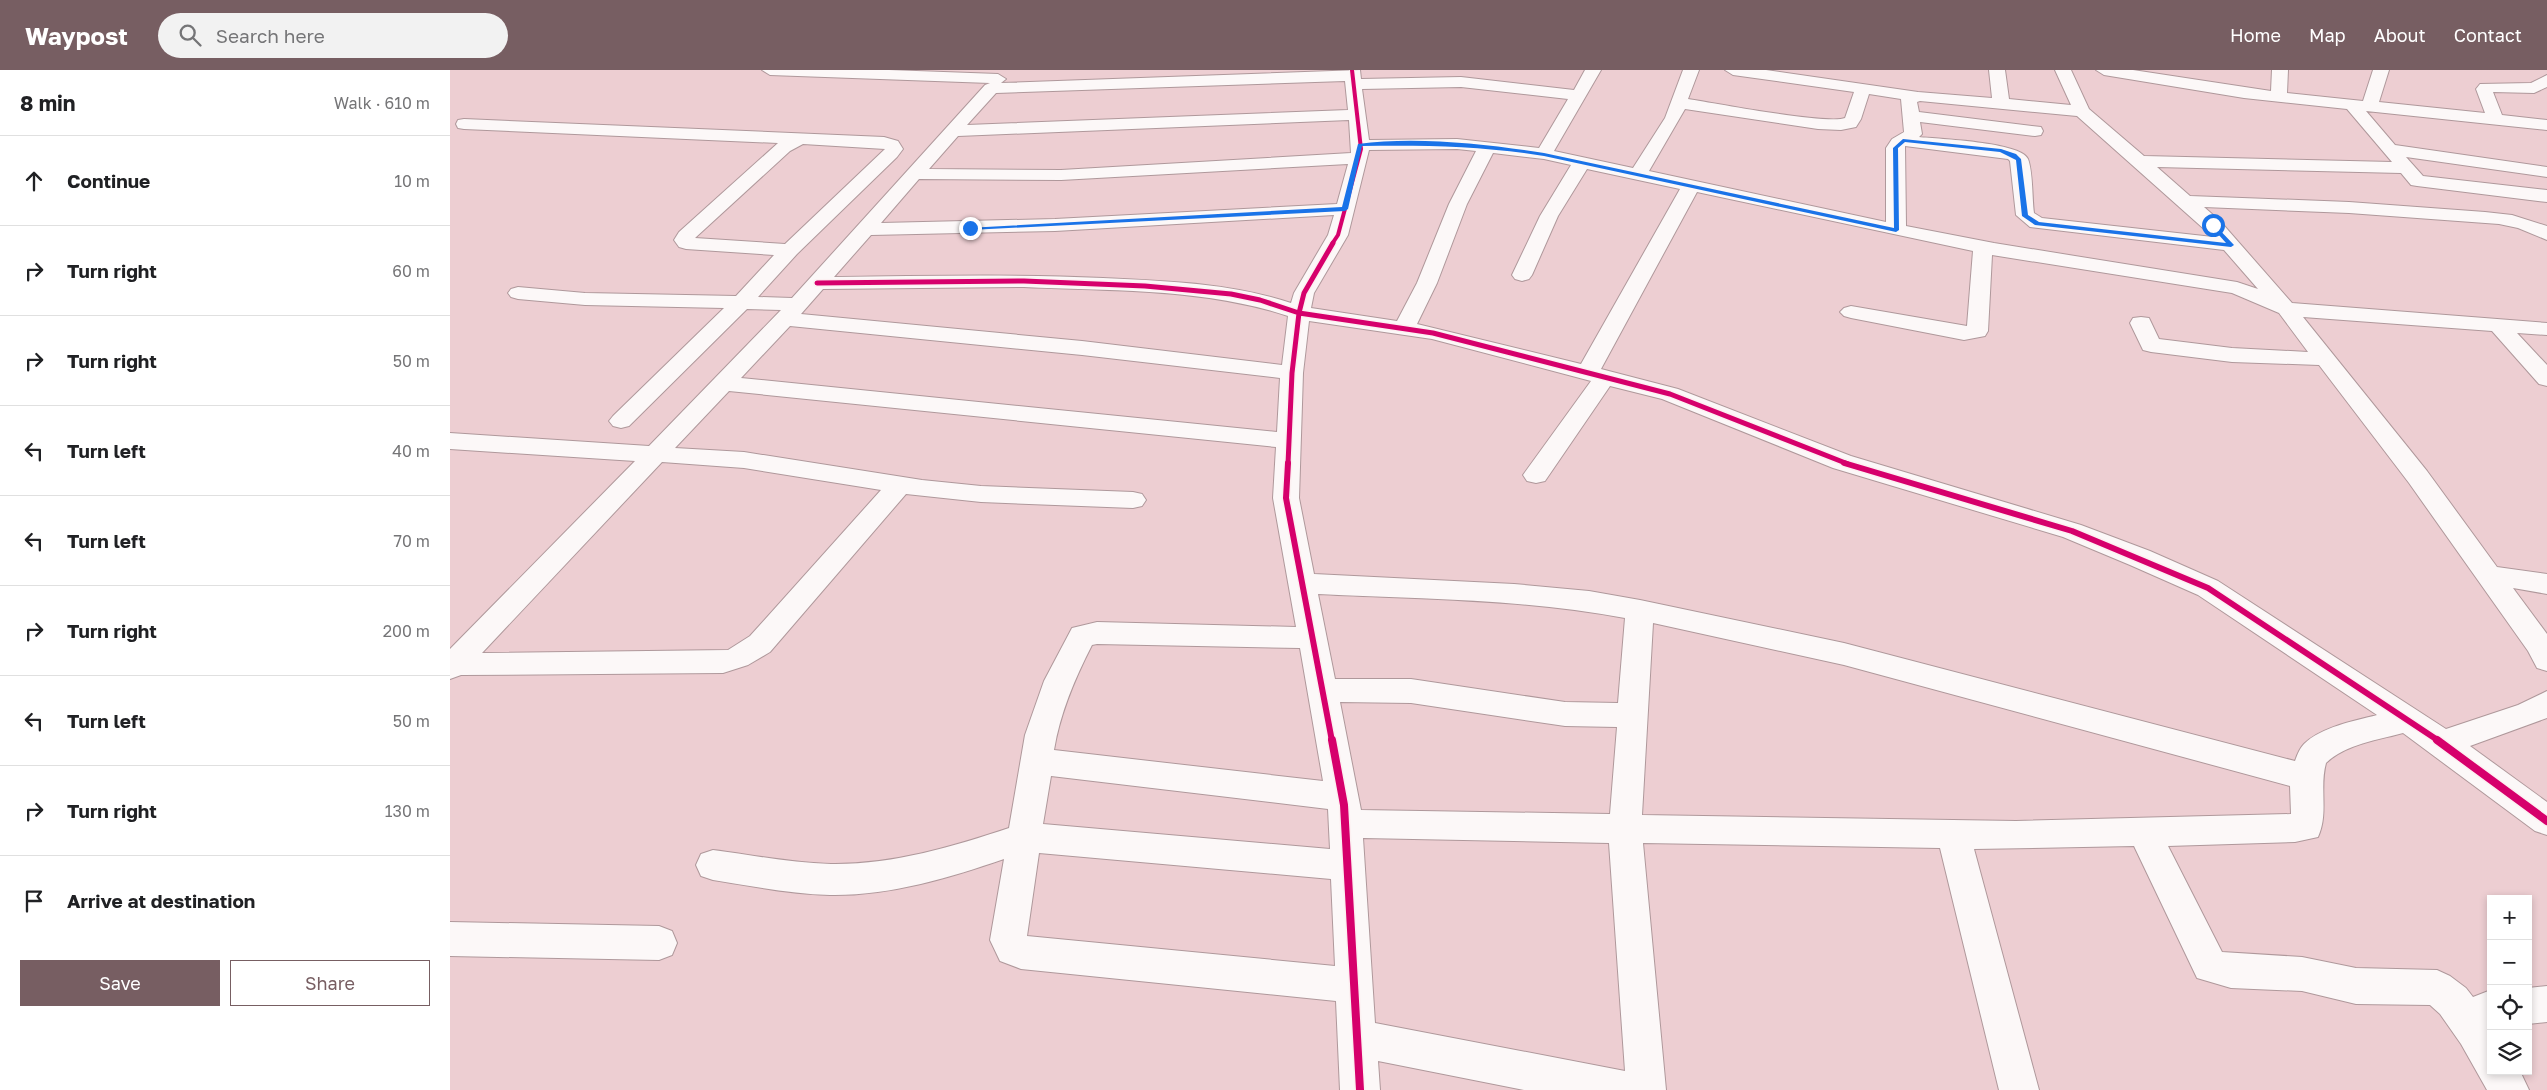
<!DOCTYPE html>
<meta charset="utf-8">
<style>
:root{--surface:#fff;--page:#f2f2f2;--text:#202124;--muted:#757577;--line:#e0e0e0;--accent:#775e62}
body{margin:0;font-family:"Golos Text",sans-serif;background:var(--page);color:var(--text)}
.controls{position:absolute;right:15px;bottom:15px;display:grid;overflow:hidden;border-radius:0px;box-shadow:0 2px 8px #0003}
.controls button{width:45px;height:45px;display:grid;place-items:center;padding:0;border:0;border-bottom:1px solid var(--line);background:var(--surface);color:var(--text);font:25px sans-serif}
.stop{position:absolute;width:15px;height:15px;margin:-11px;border:4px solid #1a73e8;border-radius:50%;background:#fff}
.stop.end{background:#1a73e8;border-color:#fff;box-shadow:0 1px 5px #0008}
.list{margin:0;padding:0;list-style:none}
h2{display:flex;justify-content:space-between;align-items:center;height:65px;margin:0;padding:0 20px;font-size:21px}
h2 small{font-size:16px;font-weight:400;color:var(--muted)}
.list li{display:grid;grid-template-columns:32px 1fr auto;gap:15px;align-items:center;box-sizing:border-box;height:90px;padding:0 20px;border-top:1px solid var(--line)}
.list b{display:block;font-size:19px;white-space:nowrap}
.list em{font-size:16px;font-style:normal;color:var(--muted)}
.actions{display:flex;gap:10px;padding:15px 20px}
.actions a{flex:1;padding:11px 0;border:1px solid var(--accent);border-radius:0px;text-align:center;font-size:18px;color:var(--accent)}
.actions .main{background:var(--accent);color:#fff}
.icon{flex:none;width:28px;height:28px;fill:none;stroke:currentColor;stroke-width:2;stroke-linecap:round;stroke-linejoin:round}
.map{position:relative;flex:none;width:2097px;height:1020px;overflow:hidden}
header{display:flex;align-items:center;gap:30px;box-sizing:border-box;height:70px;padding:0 25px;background:var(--accent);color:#fff}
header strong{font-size:24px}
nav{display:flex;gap:28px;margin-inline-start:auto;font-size:18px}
.search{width:350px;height:45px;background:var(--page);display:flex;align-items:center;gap:12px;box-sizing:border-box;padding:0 18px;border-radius:28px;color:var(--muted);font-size:19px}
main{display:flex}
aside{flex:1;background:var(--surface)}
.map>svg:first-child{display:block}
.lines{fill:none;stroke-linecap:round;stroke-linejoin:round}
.minor-casing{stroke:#af989b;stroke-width:2}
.minor{fill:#fcf8f8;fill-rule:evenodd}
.cycleway-far3-casing{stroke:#fcf0f1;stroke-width:5.5}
.cycleway-far2-casing{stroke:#fcf0f1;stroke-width:8}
.cycleway-far1-casing{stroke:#fcf0f1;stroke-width:9}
.cycleway-casing{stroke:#fcf0f1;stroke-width:11}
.cycleway-far3{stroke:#d6006c;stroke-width:4}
.cycleway-far2{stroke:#d6006c;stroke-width:5}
.cycleway-far1{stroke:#d6006c;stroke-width:6}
.cycleway{stroke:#d6006c;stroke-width:8}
.route{fill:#1a73e8}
</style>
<header>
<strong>Waypost</strong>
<div class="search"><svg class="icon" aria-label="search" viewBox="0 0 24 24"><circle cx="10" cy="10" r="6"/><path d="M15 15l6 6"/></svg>Search here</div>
<nav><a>Home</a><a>Map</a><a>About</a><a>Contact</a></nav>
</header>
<main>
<aside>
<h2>8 min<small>Walk · 610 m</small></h2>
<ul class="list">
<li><svg class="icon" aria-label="ahead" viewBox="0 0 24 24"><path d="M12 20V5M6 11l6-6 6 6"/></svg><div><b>Continue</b></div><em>10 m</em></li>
<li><svg class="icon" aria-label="right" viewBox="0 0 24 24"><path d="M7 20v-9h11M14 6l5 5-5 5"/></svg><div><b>Turn right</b></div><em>60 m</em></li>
<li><svg class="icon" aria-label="right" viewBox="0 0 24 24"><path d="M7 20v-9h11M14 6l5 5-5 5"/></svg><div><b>Turn right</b></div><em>50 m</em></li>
<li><svg class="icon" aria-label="left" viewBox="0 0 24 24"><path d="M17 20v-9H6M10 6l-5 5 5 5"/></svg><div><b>Turn left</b></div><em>40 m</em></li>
<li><svg class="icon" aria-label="left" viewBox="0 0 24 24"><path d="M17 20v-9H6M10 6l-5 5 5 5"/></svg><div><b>Turn left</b></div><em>70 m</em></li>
<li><svg class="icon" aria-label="right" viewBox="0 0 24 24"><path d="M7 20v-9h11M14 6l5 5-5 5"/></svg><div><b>Turn right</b></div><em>200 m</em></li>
<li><svg class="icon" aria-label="left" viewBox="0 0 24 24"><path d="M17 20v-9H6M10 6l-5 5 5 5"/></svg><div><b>Turn left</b></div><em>50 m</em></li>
<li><svg class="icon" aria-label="right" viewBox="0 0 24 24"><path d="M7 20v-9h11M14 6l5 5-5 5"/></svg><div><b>Turn right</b></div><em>130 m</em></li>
<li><svg class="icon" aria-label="arrive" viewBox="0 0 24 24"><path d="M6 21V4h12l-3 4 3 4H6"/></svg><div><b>Arrive at destination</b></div></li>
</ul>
<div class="actions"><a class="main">Save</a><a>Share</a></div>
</aside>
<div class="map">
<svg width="2097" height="1020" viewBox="0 0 2097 1020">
<rect width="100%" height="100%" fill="#edced2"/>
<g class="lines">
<g class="minor-casing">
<path id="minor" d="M 312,0 L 439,0 L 548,4 L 556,9 L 551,13 L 910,0 L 911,9 L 1011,7 L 1124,20 L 1135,0 L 1151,0 L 1104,81 L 1183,98 L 1215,48 L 1233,0 L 1249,0 L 1238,29 C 1264,33 1379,55 1395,48 L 1404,22 L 1283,5 L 1275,0 L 1316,0 L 1468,22 L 1542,28 L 1539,0 L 1555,0 L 1559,29 L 1621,35 L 1605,0 L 1621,0 L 1639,39 L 1694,86 L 1942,92 L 1897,39 L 1794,28 L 1654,5 L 1646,0 L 1683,0 L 1821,21 L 1822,0 L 1838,0 L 1837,23 L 1913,31 L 1923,0 L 1939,0 L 1929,32 L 2035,43 L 2026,19 L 2030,14 L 2081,13 L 2097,5 L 2097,17 L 2084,23 L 2043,22 L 2052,45 L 2097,50 L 2097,60 L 1916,41 L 1945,75 L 2097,97 L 2097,107 L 1956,87 L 1973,106 L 2097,120 L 2097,132 L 1967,116 L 1961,115 L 1951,103 L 1707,97 L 1740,126 L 1899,132 L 2035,142 L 2062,145 L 2097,156 L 2097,170 L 2068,158 L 2049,154 L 1899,143 L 1754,137 L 1770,151 L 1842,233 L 2097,253 L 2097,265 L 2067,263 L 2097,295 L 2097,316 L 2089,314 L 2042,261 L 1853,247 L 1977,401 L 2047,497 L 2097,504 L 2097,524 L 2063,518 L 2097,564 L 2097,601 L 2087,598 L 2078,581 L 1959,413 L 1869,295 L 1782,292 L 1701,282 L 1693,280 L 1680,253 L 1683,248 L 1691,247 L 1699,248 L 1709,269 L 1782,278 L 1858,282 L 1829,243 L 1782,223 L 1542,185 L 1538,261 L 1535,266 L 1514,270 L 1401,248 L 1394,246 L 1390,242 L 1394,238 L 1401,236 L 1517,256 L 1523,181 L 1247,122 L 1151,299 L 1228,319 L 1401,386 L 1631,455 L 1700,481 L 1768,511 L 1996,659 L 2068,635 L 2097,621 L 2097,648 L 2020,676 L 2097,732 L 2097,765 L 2085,761 L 1953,663 C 1928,670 1896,674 1876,693 C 1869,718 1879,743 1868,767 L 1845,772 L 1718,776 L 1772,882 L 1852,887 L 1906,898 L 1987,900 L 2000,906 L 2016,918 L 2023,927 L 2041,920 L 2041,1001 L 2070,1001 L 2079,1020 L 2037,1020 L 2011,974 L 1990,944 L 1980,935 L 1906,934 L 1852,921 L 1781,918 L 1747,908 L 1684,776 L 1524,779 L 1589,1020 L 1549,1020 L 1490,778 L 1193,773 L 1216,1020 L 1074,1020 L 928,991 L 930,1020 L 890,1020 L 886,931 L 571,899 L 550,891 L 540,870 L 554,789 C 499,808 439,826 380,825 C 340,824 302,816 263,810 L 251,806 L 246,795 L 251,784 L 263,780 C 302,785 341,793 381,794 C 441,795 502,777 559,758 L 575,665 L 594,611 L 622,558 L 647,552 L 846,557 L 823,428 L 826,377 L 279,321 L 225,378 L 294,382 L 472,410 L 531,416 L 683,422 L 692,424 L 696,430 L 692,436 L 683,438 L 531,432 L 456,424 L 320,582 L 298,595 L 273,603 L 11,605 L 0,609 L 0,579 L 185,391 L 0,379 L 0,363 L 199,376 L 331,240 L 297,239 L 179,356 L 171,358 L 163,356 L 159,351 L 163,346 L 274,238 L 135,235 L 68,229 L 61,227 L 58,223 L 61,219 L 68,217 L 135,223 L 286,226 L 324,185 L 236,179 L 229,177 L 224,170 L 229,162 L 328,73 L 14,59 L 8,58 L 6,54 L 8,50 L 14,49 L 434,67 L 448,71 L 453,79 L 447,87 L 347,184 L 308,227 L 342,228 L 535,15 L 540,13 L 320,5 ZM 895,11 L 898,40 L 517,55 L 546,23 ZM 1011,17 L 1118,29 L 1089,78 L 1007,69 L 919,70 L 912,19 ZM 1419,24 L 1451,29 L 1454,62 L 1442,69 L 1436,78 L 1436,152 L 1199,101 L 1235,39 L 1368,59 L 1391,60 L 1406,57 L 1411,49 ZM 1470,31 L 1627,46 L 1763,167 L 1592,148 L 1584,143 C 1582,128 1583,102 1578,89 C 1571,72 1488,69 1469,67 L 1472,64 L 1470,52 L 1585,66 L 1591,65 L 1593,61 L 1591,57 L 1469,42 L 1467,32 ZM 899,50 L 901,83 L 611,100 L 479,99 L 508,66 ZM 353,74 L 435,79 L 335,174 L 245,168 L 340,81 ZM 1455,76 L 1558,89 L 1560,91 L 1566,145 L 1580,157 L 1774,180 L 1808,219 L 1787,212 L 1544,173 L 1456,156 ZM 1007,79 L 1026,81 L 999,134 L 967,213 L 947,251 L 861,238 L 864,223 L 898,165 L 919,80 ZM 1043,83 L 1094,89 L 1121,95 L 1090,146 L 1062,205 L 1065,209 L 1072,211 L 1079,209 L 1082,205 L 1108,146 L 1137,99 L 1230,119 L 1131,294 L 967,254 L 987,213 L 1017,134 ZM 898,94 L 887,134 L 605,149 L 431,153 L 469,109 L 611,110 ZM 884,145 L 878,165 L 844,223 L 841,233 C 781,213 717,211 653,208 C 563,204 474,206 384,207 L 421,165 L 605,161 ZM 574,217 C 662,221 754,218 838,246 L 832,295 L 632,271 L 351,244 L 373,219 ZM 859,251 L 982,269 L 1141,311 L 1073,405 L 1077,411 L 1086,413 L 1095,411 L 1160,316 L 1212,329 L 1383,398 L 1613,467 L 1680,495 L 1748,525 L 1927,645 C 1904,651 1871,657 1854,674 C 1850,678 1847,685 1845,691 L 1394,573 L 1190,530 L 1139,521 L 1064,514 L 864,504 L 849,428 L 853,303 ZM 340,256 L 632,285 L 830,308 L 827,362 L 291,308 ZM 212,392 L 294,398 L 431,420 L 300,566 L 278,580 L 32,583 ZM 868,524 C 970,529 1075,529 1175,548 L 1168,633 L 1115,632 L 961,609 L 885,609 ZM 1203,553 L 1394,595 L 1840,716 L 1841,744 L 1566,751 L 1192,745 ZM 647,574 L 850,578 L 873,711 L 604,680 C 610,643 625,608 642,575 ZM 890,632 L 961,633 L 1115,656 L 1167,657 L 1160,744 L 911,740 ZM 601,706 L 878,739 L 880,779 L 593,754 ZM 913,768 L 1159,773 L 1175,1001 L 925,953 ZM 589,783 L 881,809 L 885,896 L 577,866 Z
M 0,852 L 209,856 L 222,861 L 227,873 L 222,885 L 209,890 L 0,886 Z
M 2097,916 L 2097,952 L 2078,954 L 2078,918 Z"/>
</g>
<use href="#minor" class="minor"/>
<g class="cycleway-far3-casing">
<path id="cycleway-far3" d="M 882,174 L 888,165 L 911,79 L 902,0"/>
</g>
<g class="cycleway-far2-casing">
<path id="cycleway-far2" d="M 883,173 L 854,223 L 849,243 L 983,263 L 1220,324 L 1398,394
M 367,213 L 574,211 L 695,216 L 781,224 L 810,230 L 849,243 L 842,303 L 838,394"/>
</g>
<g class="cycleway-far1-casing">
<path id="cycleway-far1" d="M 838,393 L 836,428 L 882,671
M 1394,393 L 1622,461 L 1758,518 L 1989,671"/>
</g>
<g class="cycleway-casing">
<path id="cycleway" d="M 882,670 L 894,735 L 910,1020
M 1987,670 L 2097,751"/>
</g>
<use href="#cycleway-far3" class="cycleway-far3"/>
<use href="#cycleway-far2" class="cycleway-far2"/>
<use href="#cycleway-far1" class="cycleway-far1"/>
<use href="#cycleway" class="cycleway"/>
</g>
<path class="route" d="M 1453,69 L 1551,79 L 1566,84 L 1571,89 L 1578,145 L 1589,152 L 1776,173 L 1760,155 L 1763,153 L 1784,175 L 1781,177 L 1585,155 L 1572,146 L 1566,90 L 1550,82 L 1455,72 L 1448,78 L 1449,160 L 1446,162 L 1094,86 C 1033,76 974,75 912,76 L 898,139 L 895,141 L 520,160 L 517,158 L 892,137 L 908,74 C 966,66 1036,74 1094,83 L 1444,158 L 1443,78 Z"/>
</svg>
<div class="controls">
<button>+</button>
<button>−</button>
<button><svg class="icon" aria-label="locate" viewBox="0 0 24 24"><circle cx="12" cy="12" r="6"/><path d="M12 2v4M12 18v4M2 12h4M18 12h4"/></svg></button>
<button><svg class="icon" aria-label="layers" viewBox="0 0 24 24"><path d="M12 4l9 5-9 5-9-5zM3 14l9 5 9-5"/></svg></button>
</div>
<div class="stop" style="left:1763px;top:155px"></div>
<div class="stop end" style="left:520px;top:158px"></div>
</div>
</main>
